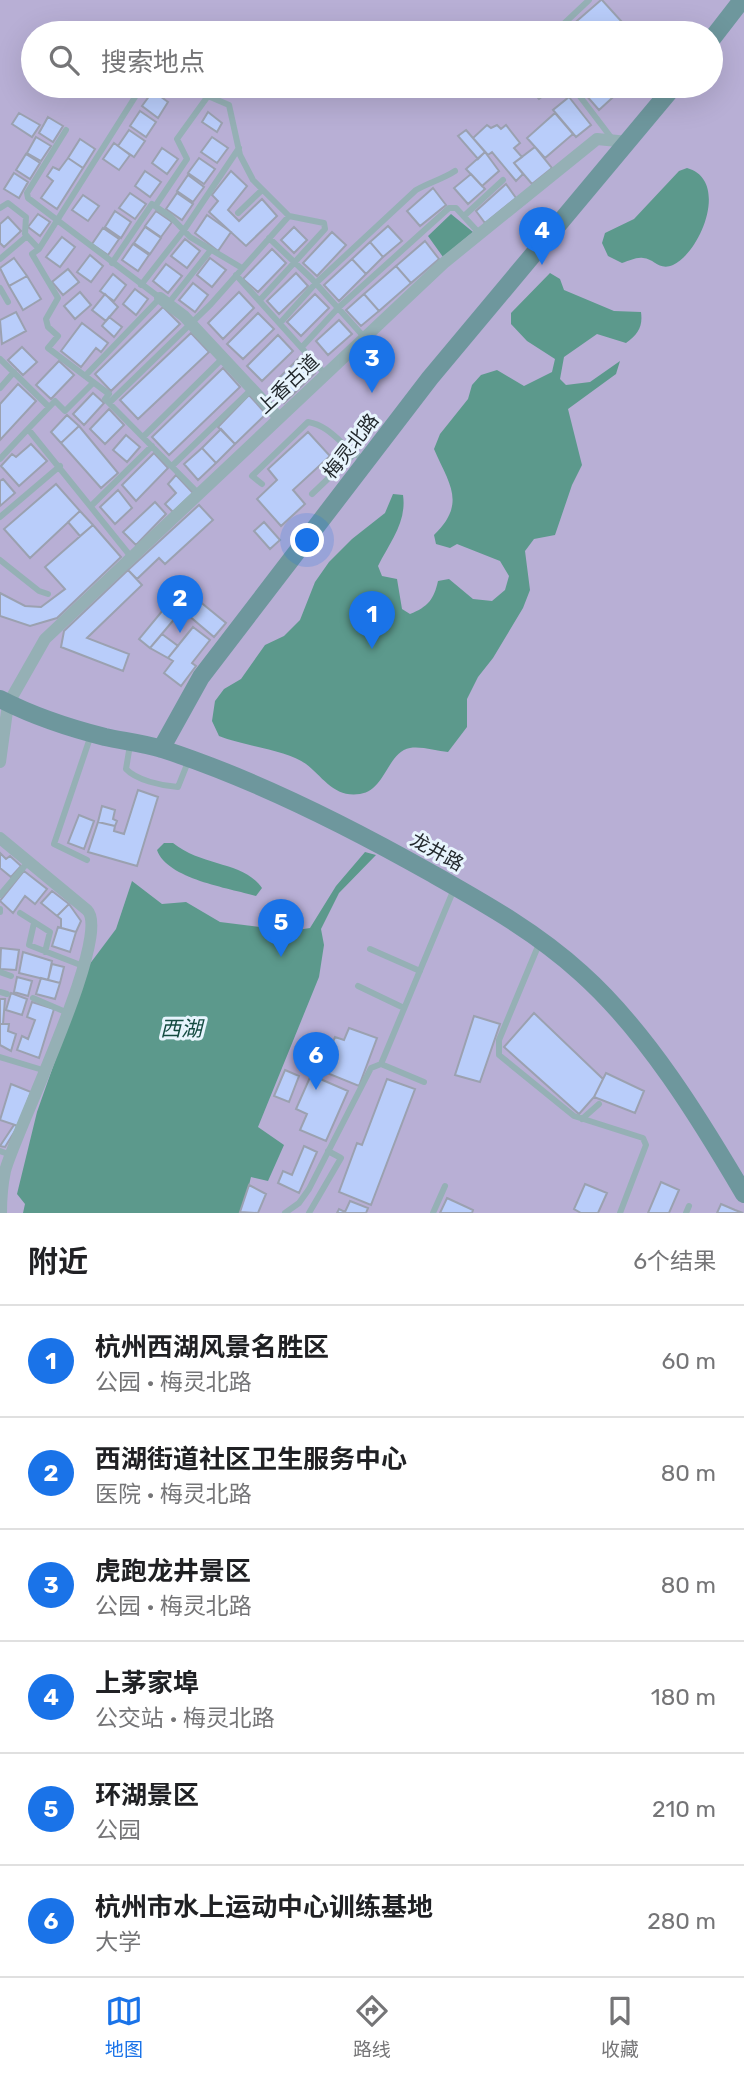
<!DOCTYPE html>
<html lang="zh">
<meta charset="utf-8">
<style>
:root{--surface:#fff;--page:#f2f2f2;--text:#202124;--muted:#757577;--line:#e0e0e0;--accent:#1a73e8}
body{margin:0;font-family:Rubik,"Noto Sans SC",sans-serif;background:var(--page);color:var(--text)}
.you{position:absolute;left:308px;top:541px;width:24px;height:24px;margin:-18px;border:5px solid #fff;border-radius:50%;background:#1a73e8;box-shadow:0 0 0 10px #1a73e833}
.badge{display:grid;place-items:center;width:46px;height:46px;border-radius:50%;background:var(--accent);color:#fff;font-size:23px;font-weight:700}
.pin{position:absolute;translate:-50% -58px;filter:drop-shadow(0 2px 4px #0008)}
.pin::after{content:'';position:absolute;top:37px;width:24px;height:21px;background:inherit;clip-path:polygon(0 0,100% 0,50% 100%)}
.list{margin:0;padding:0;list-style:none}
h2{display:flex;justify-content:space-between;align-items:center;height:91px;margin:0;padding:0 28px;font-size:30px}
h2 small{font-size:23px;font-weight:400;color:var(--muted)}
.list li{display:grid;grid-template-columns:46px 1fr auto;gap:21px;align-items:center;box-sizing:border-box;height:112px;padding:0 28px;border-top:2px solid var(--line)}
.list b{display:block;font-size:26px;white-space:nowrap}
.list p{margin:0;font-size:23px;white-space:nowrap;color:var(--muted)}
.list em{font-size:23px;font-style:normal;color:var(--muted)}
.icon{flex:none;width:38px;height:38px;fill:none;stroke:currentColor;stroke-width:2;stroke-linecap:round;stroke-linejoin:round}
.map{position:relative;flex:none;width:744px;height:1213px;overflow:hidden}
.search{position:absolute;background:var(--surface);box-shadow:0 7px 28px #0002;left:21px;right:21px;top:21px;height:77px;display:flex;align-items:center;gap:18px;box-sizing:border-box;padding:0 24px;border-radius:38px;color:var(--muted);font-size:26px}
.sheet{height:763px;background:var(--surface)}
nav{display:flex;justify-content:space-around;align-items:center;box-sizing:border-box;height:98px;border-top:2px solid var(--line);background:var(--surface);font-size:19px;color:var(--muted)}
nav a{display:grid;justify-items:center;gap:4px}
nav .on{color:var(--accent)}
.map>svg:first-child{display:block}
.green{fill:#b8afd5;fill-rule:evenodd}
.water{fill:#5c998c}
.building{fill:#b9cdfa;stroke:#9ba1b0;stroke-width:2}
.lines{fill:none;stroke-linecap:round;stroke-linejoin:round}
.lane{stroke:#95b0b5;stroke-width:6}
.street{stroke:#95b0b5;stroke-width:12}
.secondary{stroke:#6e979d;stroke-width:18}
.labels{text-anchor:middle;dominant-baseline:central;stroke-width:6;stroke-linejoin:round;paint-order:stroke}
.street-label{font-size:19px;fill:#22282c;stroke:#e7f4fd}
.water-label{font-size:21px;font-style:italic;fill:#134a40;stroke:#e7f4fd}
</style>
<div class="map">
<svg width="744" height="1213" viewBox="0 0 744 1213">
<rect width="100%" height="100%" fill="#d7e7f2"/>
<path class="green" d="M 0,0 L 744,0 L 744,1213 L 0,1213 ZM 33,33 L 711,33 L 711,86 L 33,86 Z"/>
<path class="water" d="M 687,168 C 730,180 701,252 673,265 C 659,271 655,259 643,258 C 636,257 629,261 622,263 L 608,256 L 602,243 L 605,233 L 634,219 L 679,171 Z
M 451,214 L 473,232 L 443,257 L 428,236 Z
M 550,273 L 560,279 L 564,290 L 614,311 L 641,312 C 643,327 638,334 626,343 L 597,334 L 564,357 L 560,379 L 566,385 L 590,382 L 620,361 L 616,374 L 568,409 L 582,465 L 572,485 L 555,535 L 534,539 L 525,551 L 530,590 L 523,608 L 493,658 L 478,677 L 467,699 L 467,727 L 448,752 C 437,751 421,746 410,748 C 387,752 386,790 360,794 C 334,798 323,777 306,764 C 287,750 244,746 219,736 L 212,721 L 215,701 L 224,689 L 241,679 L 265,645 L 284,636 L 300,620 L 315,582 L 329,562 L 352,539 L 385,513 L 393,494 L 403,495 C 407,522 390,542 378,566 L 382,576 L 397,579 L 402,609 L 410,614 C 428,607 434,599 438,581 L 449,579 L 473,599 L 492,601 L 505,590 L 509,576 L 500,561 L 457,544 L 450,548 L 436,544 L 434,535 C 467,503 449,484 434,449 L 440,434 L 468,399 L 472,385 L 481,375 L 497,370 L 524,386 L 552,372 L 555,359 L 527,341 L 511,324 L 511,313 Z
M 164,843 L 173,843 C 203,867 243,861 262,888 L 256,896 C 229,888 167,879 157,850 Z
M 365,852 L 376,855 L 339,893 L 321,929 L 324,945 L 319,977 L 258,1127 L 284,1145 L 268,1181 L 251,1177 L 242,1213 L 23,1213 L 25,1204 L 17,1194 L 37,1112 L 89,965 L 116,929 L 132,881 L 162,904 L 186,902 L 220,922 L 291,931 L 310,928 L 336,886 Z"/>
<path class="building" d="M 602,0 L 632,33 L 563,33 L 601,0 Z
M 527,86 L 556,86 L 539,99 Z
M 578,86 L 621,86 L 623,88 L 599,110 Z
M 153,91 L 168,102 L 158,118 L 142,106 Z
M 569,97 L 591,125 L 576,137 L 553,110 Z
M 140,111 L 156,122 L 146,137 L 130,126 Z
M 208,112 L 222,123 L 217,132 L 202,122 Z
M 19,113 L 40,125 L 32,137 L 12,124 Z
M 555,113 L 573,134 L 545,158 L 527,138 Z
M 48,117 L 63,126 L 53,142 L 39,133 Z
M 487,125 L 491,128 L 497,125 L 501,129 L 506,125 L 520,143 L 514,148 L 522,157 L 514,163 L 523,174 L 516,181 L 492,152 L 488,155 L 473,138 Z
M 129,130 L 145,141 L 134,157 L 118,146 Z
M 466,130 L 485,152 L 478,159 L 458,136 Z
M 36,137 L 51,146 L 41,161 L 27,153 Z
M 212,137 L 228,148 L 217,163 L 201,152 Z
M 80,139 L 95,149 L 83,168 L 68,158 Z
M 114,143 L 130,155 L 119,170 L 103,159 Z
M 535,147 L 552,168 L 532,184 L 514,163 Z
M 162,148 L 178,159 L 167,174 L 152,163 Z
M 485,152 L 499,171 L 482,186 L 466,169 Z
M 26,154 L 40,163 L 30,179 L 16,170 Z
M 68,158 L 83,168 L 57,209 L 41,198 L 53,181 L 47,176 L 53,167 L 59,170 Z
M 199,158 L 215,169 L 204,184 L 188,173 Z
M 145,171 L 161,182 L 150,197 L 135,186 Z
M 231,171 L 247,186 L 228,210 L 239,221 L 262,199 L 277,216 L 246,246 L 209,212 L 218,201 L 212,195 Z
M 14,173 L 28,182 L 19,198 L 4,189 Z
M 471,174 L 485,189 L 468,204 L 454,188 Z
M 188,175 L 204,187 L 193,202 L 177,191 Z
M 506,184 L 516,198 L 485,223 L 476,211 Z
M 433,188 L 446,205 L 420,226 L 407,211 Z
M 130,193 L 146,204 L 135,219 L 119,208 Z
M 177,193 L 193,204 L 182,220 L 166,209 Z
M 83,195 L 99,206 L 88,221 L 72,210 Z
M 115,211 L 131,222 L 121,238 L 105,227 Z
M 156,211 L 172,222 L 161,237 L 145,226 Z
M 38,214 L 50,222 L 40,236 L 28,227 Z
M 207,215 L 231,232 L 218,251 L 195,233 Z
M 8,217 L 21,231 L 4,247 L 0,243 L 0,224 Z
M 388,226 L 402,241 L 383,257 L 370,242 Z
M 145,227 L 161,238 L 150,254 L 134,243 Z
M 294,227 L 307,240 L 294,253 L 281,240 Z
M 103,228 L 119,239 L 108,255 L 92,244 Z
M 332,232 L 346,245 L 317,276 L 303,263 Z
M 62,237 L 75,247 L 60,267 L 46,257 Z
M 185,239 L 200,251 L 187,268 L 171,256 Z
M 425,241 L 439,259 L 411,283 L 396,266 Z
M 370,242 L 383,257 L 366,274 L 352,259 Z
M 133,244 L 149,255 L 138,271 L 122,260 Z
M 272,249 L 286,263 L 258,292 L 243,279 Z
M 90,255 L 103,266 L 91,282 L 77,272 Z
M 14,258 L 27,276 L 9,286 L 0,268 Z
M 210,258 L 226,270 L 212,287 L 197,275 Z
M 352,259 L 366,274 L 339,301 L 324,285 Z
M 166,264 L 182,276 L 168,293 L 153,281 Z
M 396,266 L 411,283 L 379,311 L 364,294 Z
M 68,269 L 79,282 L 63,295 L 52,282 Z
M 296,273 L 308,286 L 279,314 L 267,301 Z
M 113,274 L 126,285 L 114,301 L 100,291 Z
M 27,276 L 41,299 L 23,310 L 9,286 Z
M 193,283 L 208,295 L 195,312 L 179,300 Z
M 135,289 L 148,299 L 136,315 L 123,304 Z
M 80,292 L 91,305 L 75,319 L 64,306 Z
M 239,292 L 254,308 L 223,339 L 208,323 Z
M 105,294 L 118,307 L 106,321 L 92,310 Z
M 315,294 L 329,308 L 301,336 L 287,322 Z
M 364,294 L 379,311 L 361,326 L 346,310 Z
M 163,307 L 180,324 L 111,391 L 95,374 Z
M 16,312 L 26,331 L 2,344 L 0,320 Z
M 258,313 L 274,329 L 243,359 L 227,344 Z
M 109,317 L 122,327 L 114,337 L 102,326 Z
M 339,320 L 352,334 L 328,355 L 316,341 Z
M 82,323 L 108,343 L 101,352 L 96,348 L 81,367 L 61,351 Z
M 191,333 L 209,352 L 138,419 L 120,400 Z
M 278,335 L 293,351 L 262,381 L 247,366 Z
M 22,347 L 37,362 L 23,375 L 8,360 Z
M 300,357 L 315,373 L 284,403 L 269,388 Z
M 59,361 L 74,375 L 51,399 L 36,385 Z
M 223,368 L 240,387 L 169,455 L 152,437 Z
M 18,384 L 36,401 L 0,440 L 0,404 Z
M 93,393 L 104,403 L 84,425 L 73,414 Z
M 249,395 L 266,414 L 235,444 L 218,427 Z
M 109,409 L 124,425 L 105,444 L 90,429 Z
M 67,415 L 79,426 L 61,443 L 51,432 Z
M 79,426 L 118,473 L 101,488 L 61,443 Z
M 221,429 L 235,444 L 216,463 L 202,448 Z
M 308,432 L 330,456 L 293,490 L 305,504 L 281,526 L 257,499 L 277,480 L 268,469 Z
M 126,435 L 140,447 L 127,462 L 113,450 Z
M 31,444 L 47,461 L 19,486 L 1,466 L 12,454 L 16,457 Z
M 202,448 L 216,463 L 198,480 L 184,464 Z
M 154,453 L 168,468 L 136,501 L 122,485 Z
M 176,475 L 193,493 L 173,512 L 165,504 L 176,493 L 168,484 Z
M 3,479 L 15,493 L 0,506 L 0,481 Z
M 56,484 L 80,511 L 30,558 L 4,529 Z
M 118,490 L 132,508 L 115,524 L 100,507 Z
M 155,502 L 166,514 L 136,545 L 123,532 Z
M 199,505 L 213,520 L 165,564 L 159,558 L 137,579 L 128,570 Z
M 80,511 L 93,525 L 80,536 L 68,522 Z
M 264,522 L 280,540 L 270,549 L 254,531 Z
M 93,525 L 121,557 L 57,618 L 30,626 L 0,616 L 0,593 L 25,606 L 41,607 L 65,589 L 45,567 Z
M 128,570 L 142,585 L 87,638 L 129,654 L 123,671 L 61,647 L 64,631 Z
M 182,587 L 226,623 L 214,637 L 182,610 L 150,648 L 139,639 Z
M 193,627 L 210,640 L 192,663 L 196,666 L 181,686 L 164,673 L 173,661 L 168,658 Z
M 162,634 L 178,646 L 168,658 L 150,648 Z
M 138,790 L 158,797 L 137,866 L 88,852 L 98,822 L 115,826 L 114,831 L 124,834 Z
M 102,806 L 115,810 L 113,819 L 117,821 L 115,826 L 98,822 Z
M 79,815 L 94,821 L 84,849 L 68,843 Z
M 0,853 L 6,859 L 10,856 L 21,866 L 11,877 L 0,868 Z
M 24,871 L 47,889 L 35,904 L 25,896 L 13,913 L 0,901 Z
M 52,891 L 69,904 L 57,916 L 41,903 Z
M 69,904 L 81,921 L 76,932 L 61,928 L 61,919 L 57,916 Z
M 58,927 L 76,932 L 70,952 L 52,946 Z
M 1,948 L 19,950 L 16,970 L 0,969 Z
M 23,952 L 52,961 L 48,980 L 19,973 Z
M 52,964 L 64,967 L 60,983 L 48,980 Z
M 17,977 L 32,981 L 28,996 L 14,992 Z
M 41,978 L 60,983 L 55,999 L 36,994 Z
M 11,993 L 27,999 L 22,1015 L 6,1010 Z
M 0,999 L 5,999 L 3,1024 L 0,1024 Z
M 32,1002 L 54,1009 L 39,1058 L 17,1050 L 22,1036 L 28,1039 L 35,1020 L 27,1017 Z
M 534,1013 L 603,1079 L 594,1097 L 579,1114 L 504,1047 Z
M 474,1016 L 500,1024 L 480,1082 L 455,1075 Z
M 0,1024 L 9,1024 L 8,1031 L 16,1034 L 11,1051 L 0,1045 Z
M 349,1028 L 377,1038 L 359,1086 L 322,1071 L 335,1037 L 344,1040 Z
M 285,1070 L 299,1076 L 289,1102 L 274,1096 Z
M 606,1073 L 644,1091 L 635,1113 L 594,1097 Z
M 311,1075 L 348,1091 L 326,1141 L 300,1130 L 307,1114 L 296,1109 Z
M 387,1079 L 415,1089 L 371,1205 L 339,1192 L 357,1143 L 362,1145 Z
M 11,1084 L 31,1092 L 18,1126 L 0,1120 Z
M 14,1125 L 18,1126 L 5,1147 L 0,1146 Z
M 304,1146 L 317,1152 L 299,1193 L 278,1183 L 283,1171 L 292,1175 Z
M 661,1182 L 679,1190 L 669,1213 L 648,1213 Z
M 585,1184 L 607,1193 L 598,1213 L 581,1213 L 574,1209 Z
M 249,1185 L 266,1194 L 258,1213 L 240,1212 Z
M 447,1198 L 473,1210 L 472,1213 L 440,1213 Z
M 350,1201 L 368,1208 L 366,1213 L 337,1213 L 339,1209 L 345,1212 Z
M 721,1204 L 735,1210 L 743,1213 L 717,1213 Z"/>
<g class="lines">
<path class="lane" d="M 554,33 L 589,0
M 142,86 L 39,249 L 32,254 L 58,298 L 46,319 L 48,327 L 58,336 L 48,348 L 109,394 L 105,399 L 109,403 L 199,494
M 572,86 L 613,140
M 66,130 L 27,193 L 28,198 L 160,298 L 85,376
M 156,205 L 187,159 L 177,139 L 208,96 L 229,105 L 240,155 L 253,180 L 289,216 L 324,223 L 325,229 L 260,300
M 0,208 L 8,203 L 26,217 L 25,234 L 39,249
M 238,213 L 262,190
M 464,216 L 503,180
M 269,238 L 311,278 L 365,338
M 0,259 L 27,236
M 112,263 L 152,204 L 171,217 L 190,237 L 242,268
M 236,275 L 326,375
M 141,285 L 184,230 L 239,148
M 0,288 L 8,302
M 168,304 L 210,251
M 281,322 L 316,283 L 416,190 C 430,182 443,179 455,171
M 302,347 L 338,308 L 449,208 L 456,208 L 480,234
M 0,359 L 49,407
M 93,383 L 65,411 L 55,401 L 28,429 L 132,558
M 0,388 L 14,372
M 109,403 L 211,304 L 289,216
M 143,437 L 223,358
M 0,459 L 28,429
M 172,466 L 252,389
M 262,484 L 252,476 L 308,422 C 332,426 343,449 365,460
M 312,494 L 354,454
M 91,506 L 152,446
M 0,517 L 60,466
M 0,560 L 39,591 L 48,594
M 130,745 L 126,769 C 136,780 162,786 178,787 L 188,762
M 87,860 L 54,844 L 91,735
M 0,895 L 28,862
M 0,909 L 0,912
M 20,913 L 50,932 L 45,952
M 34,923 L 29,945 L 83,966
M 539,944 L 499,1040 L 499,1055 L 574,1116 L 643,1138 L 646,1145 L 620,1213
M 370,949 L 420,971
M 0,972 L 11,976
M 358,986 L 404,1008
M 0,992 L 7,994
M 33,998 L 68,1013
M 0,1057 L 46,1071
M 424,1082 L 381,1064 L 454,889
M 582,1119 L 599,1104
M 0,1151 L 11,1155
M 285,1213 L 299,1203 L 309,1189 L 371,1068 L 381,1064
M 309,1213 L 341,1158 L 328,1151
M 433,1213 L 445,1186
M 686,1213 L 689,1206"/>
<path class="street" d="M 160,298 L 184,316 L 279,418
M 0,762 L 8,704 L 45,639 L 445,262 L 597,139 L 628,142
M 0,838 L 87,910 C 113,935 15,1132 5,1171 C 2,1185 1,1199 1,1213"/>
<path class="secondary" d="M 711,40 L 742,0
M 0,699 C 33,716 69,728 105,737 C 123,741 143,743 162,749 C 255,779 346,825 431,873 C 484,903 536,932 581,973 C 646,1031 700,1119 744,1194
M 161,749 L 201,677 L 430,378 L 674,86"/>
</g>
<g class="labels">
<g class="street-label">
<text transform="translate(288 384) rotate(-43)">上香古道</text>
<text transform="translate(351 446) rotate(-52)">梅灵北路</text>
<text transform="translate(437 852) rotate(29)">龙井路</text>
</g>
<g class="water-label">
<text x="181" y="1028">西湖</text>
</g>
</g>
</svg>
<div class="you"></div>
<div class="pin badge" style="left:372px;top:649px">1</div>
<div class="pin badge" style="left:180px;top:633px">2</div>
<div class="pin badge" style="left:372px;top:393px">3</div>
<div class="pin badge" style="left:542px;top:265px">4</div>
<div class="pin badge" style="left:281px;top:957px">5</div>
<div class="pin badge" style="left:316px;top:1090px">6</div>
<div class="search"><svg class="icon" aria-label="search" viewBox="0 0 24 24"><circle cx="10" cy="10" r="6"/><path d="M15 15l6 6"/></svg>搜索地点</div>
</div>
<section class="sheet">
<h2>附近<small>6个结果</small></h2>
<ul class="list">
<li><span class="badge">1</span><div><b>杭州西湖风景名胜区</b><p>公园 · 梅灵北路</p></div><em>60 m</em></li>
<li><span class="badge">2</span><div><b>西湖街道社区卫生服务中心</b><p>医院 · 梅灵北路</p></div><em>80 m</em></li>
<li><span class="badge">3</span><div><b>虎跑龙井景区</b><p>公园 · 梅灵北路</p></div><em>80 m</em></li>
<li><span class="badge">4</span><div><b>上茅家埠</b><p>公交站 · 梅灵北路</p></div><em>180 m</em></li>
<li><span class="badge">5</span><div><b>环湖景区</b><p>公园</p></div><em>210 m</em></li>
<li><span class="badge">6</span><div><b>杭州市水上运动中心训练基地</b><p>大学</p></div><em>280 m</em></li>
</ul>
</section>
<nav>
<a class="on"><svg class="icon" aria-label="map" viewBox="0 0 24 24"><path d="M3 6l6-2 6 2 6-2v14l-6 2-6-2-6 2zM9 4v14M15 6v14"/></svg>地图</a>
<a><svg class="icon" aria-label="directions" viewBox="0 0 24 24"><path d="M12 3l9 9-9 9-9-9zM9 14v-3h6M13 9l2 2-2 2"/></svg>路线</a>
<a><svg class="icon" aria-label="saved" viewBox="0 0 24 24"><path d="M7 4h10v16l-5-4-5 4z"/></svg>收藏</a>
</nav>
